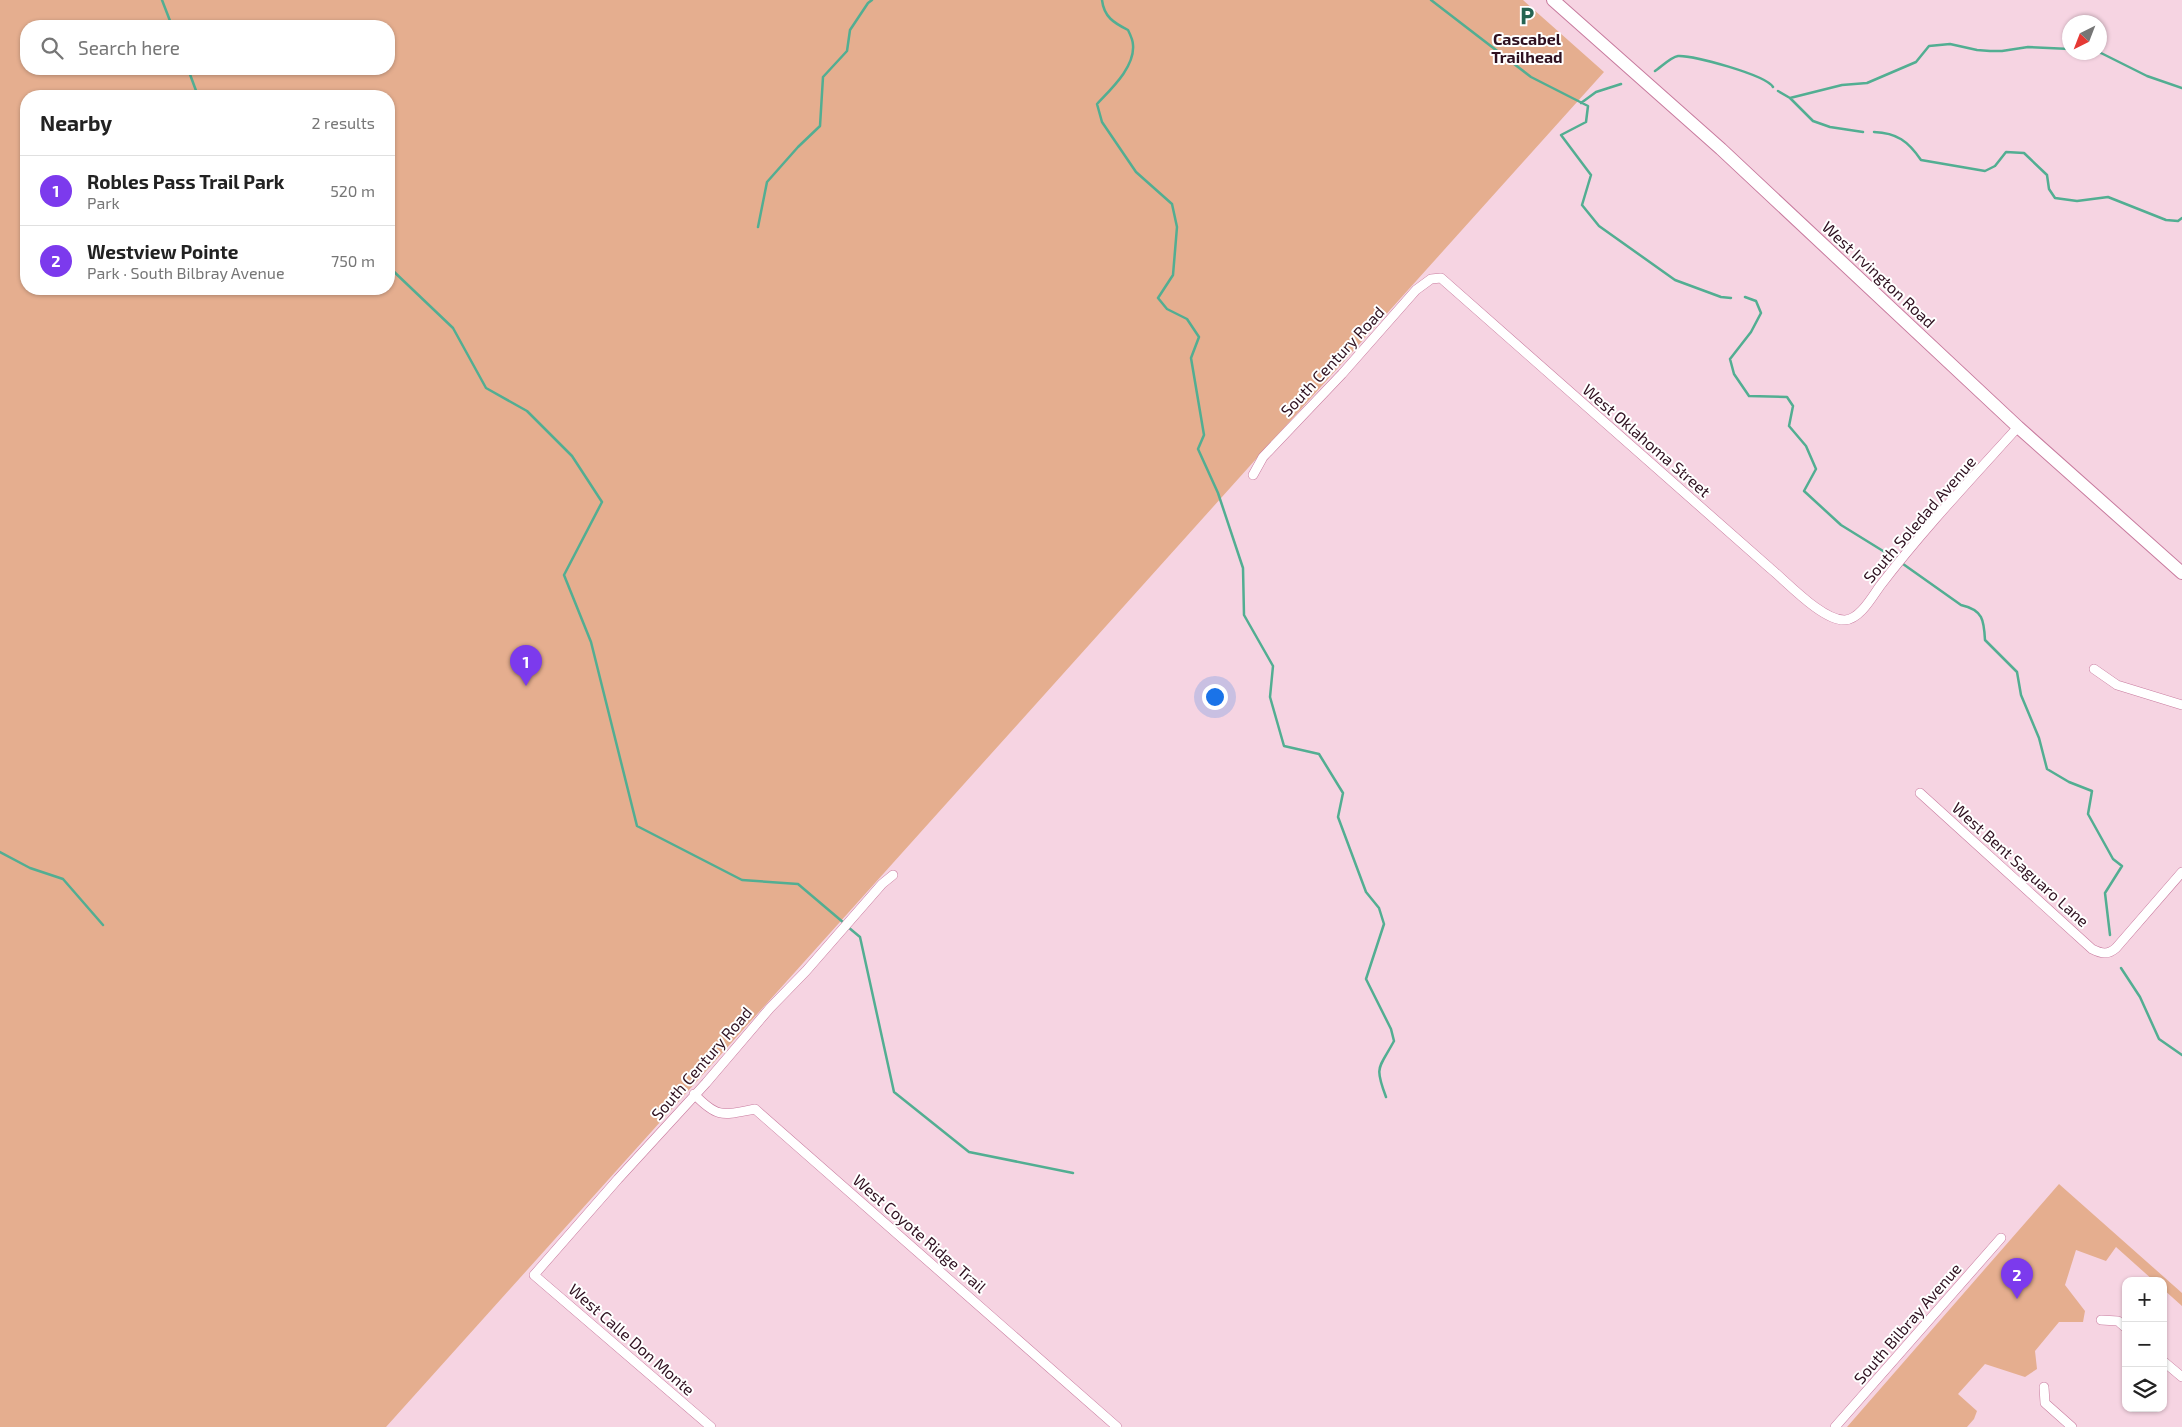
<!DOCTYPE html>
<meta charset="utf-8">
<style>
:root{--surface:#fff;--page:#f2f2f2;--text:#222;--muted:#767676;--line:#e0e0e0;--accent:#7c3aed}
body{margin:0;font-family:"Exo 2",sans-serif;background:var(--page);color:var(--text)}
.controls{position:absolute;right:15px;bottom:15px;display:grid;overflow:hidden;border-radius:10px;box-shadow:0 1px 4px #0004}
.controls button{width:45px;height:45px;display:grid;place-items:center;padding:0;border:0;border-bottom:1px solid var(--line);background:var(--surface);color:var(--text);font:25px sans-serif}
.compass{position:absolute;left:2062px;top:15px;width:45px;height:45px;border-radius:50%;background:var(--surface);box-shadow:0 1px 4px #0004;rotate:222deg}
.you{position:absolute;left:1214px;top:696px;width:18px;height:18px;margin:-12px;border:4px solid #fff;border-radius:50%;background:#1a73e8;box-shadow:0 0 0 8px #1a73e833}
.badge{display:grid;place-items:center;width:32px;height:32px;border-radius:50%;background:var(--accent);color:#fff;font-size:16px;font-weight:700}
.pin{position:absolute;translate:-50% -41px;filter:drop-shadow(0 1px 2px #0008)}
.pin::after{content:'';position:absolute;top:26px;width:18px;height:15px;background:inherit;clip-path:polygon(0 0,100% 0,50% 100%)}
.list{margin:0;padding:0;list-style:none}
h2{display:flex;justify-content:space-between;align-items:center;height:65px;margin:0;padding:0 20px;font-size:21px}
h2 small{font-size:16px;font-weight:400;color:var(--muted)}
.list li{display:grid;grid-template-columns:32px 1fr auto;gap:15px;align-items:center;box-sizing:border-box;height:70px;padding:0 20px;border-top:1px solid var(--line)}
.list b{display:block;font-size:19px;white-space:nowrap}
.list p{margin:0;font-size:16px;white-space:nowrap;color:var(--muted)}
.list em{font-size:16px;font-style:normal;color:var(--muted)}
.icon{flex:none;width:28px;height:28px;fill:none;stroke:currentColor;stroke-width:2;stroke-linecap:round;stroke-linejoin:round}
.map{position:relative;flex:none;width:2182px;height:1427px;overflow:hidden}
.search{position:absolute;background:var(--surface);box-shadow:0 1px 4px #0004;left:20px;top:20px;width:375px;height:55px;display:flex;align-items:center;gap:12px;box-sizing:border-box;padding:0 18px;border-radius:20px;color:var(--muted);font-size:19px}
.panel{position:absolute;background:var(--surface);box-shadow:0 1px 4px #0004;left:20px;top:90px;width:375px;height:205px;border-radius:20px}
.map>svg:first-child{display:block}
.green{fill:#e5ae8f;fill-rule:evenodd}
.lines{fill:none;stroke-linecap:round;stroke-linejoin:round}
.stream{stroke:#52ae92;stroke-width:2.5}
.minor-casing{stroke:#c87a9e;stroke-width:10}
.secondary-casing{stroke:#c87a9e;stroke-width:14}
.minor{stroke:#fff;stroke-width:9}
.secondary{stroke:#fff;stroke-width:12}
.labels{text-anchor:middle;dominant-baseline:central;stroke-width:4;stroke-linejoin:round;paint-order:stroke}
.poi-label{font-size:16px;font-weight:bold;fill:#2f1120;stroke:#fff}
.street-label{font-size:16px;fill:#2f1120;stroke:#fff}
</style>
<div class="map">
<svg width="2182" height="1427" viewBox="0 0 2182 1427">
<rect width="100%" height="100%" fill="#f6d4e2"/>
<path class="green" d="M 0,0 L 1523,0 L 1604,72 L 386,1427 L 0,1427 ZM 26,26 L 389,26 L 389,69 L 26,69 ZM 26,96 L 389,96 L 389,289 L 26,289 Z
M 2059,1184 L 2182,1293 L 2182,1306 L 2163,1289 L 2163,1281 L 2154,1281 L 2116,1247 L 2106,1261 L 2076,1250 L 2065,1285 L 2085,1311 L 2083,1322 L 2059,1322 L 2035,1351 L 2037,1369 L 2025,1377 L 1985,1364 L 1958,1394 L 1977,1411 L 1974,1419 L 1967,1427 L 1847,1427 Z"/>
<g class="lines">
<path class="stream" d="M 162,0 L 172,26
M 1102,0 C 1104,17 1114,23 1128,30 C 1130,34 1133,40 1133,45 C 1135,67 1111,89 1097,104 L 1102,122 L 1136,172 L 1172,204 L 1177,227 L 1173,275 L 1158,298 L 1167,309 L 1187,319 L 1199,337 L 1191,358 L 1204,435 L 1198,449 L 1218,493 L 1243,568 L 1244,615 L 1273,666 L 1270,697 L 1284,746 L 1319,754 L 1343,793 L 1338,817 L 1366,892 L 1379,908 L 1384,924 L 1366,979 L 1391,1029 L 1394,1041 C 1379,1069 1374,1065 1386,1097
M 1431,0 L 1531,77 L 1588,106 L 1586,122 L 1561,135 L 1591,175 L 1582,205 L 1599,226 L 1675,280 L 1721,297 L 1731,298
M 2097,52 L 2101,53 L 2147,76 L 2182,88
M 188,69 L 198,96
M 1655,71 C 1661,67 1671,57 1678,56 C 1693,55 1766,75 1773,87
M 1778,91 L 1790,98 L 1842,85 L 1867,83 L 1916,62 L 1929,46 L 1950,44 L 1977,50 L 1990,51 L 2002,51 L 2028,47 L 2070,49
M 1790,98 L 1813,121 L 1830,127 L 1863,132
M 1581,103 L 1596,92 L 1621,84
M 1874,132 C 1897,133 1908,141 1921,160 L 1985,171 L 1995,166 L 2006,152 L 2024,153 L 2047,175 L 2049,189 L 2055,198 L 2077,201 L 2108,197 L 2166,220 L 2178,221 L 2182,218
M 758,227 L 767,182 L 798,147 L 820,126 L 823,77 L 847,51 L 850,30 L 868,3 L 872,0
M 389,267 L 453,328 L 486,388 L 527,411 L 572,456 L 602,502 L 564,575 L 591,642 L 637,826 L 742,880 L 798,884 L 844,923
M 1745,297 L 1756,301 L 1761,313 L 1751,332 L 1730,359 L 1734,374 L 1749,396 L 1787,397 L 1793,406 L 1789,426 L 1806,446 L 1816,469 L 1804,491 L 1841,525 L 1896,559 L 1961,605 C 1983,610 1984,620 1985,640 L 2017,672 L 2021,695 L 2039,738 L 2047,769 L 2069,782 L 2092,791 L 2088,814 L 2113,859 L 2122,866 L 2105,893 L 2110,935
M 0,852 L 30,868 L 63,879 L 103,925
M 848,927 L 860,937 L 894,1092 L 969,1152 L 1073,1173
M 2121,968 L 2140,997 L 2159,1039 L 2182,1055"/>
<g class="minor-casing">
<path id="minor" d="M 1253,475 L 1263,457 L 1342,374 L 1416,290 L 1431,279 L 1441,278 L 1771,569 C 1788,583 1823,621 1845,620 C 1860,619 1872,597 1880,586 C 1922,531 1971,479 2018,427
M 2094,669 L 2117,685 L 2182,705
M 1920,793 L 2092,949 C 2102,954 2108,955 2116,948 L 2182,872
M 694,1094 C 718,1119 723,1115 755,1109 L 1117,1427
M 2101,1320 L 2118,1321 L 2126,1328
M 2163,1361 L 2182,1377
M 2044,1387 L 2045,1403 L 2072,1427
M 711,1427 L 534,1275 L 618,1179 L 706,1083 L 770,1008 L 806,971 L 882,884 L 893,875
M 1835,1427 L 2001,1238"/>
</g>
<g class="secondary-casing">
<path id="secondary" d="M 1553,0 L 1721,149 L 2018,427 L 2182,573"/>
</g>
<use href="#minor" class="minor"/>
<use href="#secondary" class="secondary"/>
</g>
<defs>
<g id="parking-bare" transform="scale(1.5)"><path d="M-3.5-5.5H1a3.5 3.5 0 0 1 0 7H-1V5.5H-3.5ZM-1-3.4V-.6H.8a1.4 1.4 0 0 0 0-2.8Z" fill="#246452" stroke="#fff" stroke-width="2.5" paint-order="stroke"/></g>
</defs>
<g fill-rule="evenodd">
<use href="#parking-bare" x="1527" y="16"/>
</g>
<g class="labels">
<g class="poi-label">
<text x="1527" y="38">Cascabel<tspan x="1527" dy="18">Trailhead</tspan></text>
</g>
<g class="street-label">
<text transform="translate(1879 274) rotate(43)">West Irvington Road</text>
<text transform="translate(1332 361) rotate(-47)">South Century Road</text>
<text transform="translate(1647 440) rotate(41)">West Oklahoma Street</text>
<text transform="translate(1919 519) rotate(-49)">South Soledad Avenue</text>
<text transform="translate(2021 864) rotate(42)">West Bent Saguaro Lane</text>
<text transform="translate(701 1063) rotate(-49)">South Century Road</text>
<text transform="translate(920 1233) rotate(41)">West Coyote Ridge Trail</text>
<text transform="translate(1907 1323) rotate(-49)">South Bilbray Avenue</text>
<text transform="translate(632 1339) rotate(41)">West Calle Don Monte</text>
</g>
</g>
</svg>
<div class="controls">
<button>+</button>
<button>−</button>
<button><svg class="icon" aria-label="layers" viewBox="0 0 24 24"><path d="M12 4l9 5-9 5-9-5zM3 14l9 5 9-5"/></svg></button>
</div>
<svg class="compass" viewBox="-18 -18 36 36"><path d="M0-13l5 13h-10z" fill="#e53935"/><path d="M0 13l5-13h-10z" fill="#767676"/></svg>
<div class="you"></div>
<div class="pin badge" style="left:526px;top:686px">1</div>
<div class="pin badge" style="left:2017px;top:1299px">2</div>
<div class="search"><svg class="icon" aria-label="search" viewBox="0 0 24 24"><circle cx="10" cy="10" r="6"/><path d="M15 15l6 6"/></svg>Search here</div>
<section class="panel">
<h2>Nearby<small>2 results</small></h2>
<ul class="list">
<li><span class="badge">1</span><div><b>Robles Pass Trail Park</b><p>Park</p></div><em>520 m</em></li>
<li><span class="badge">2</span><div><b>Westview Pointe</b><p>Park · South Bilbray Avenue</p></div><em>750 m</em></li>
</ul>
</section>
</div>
